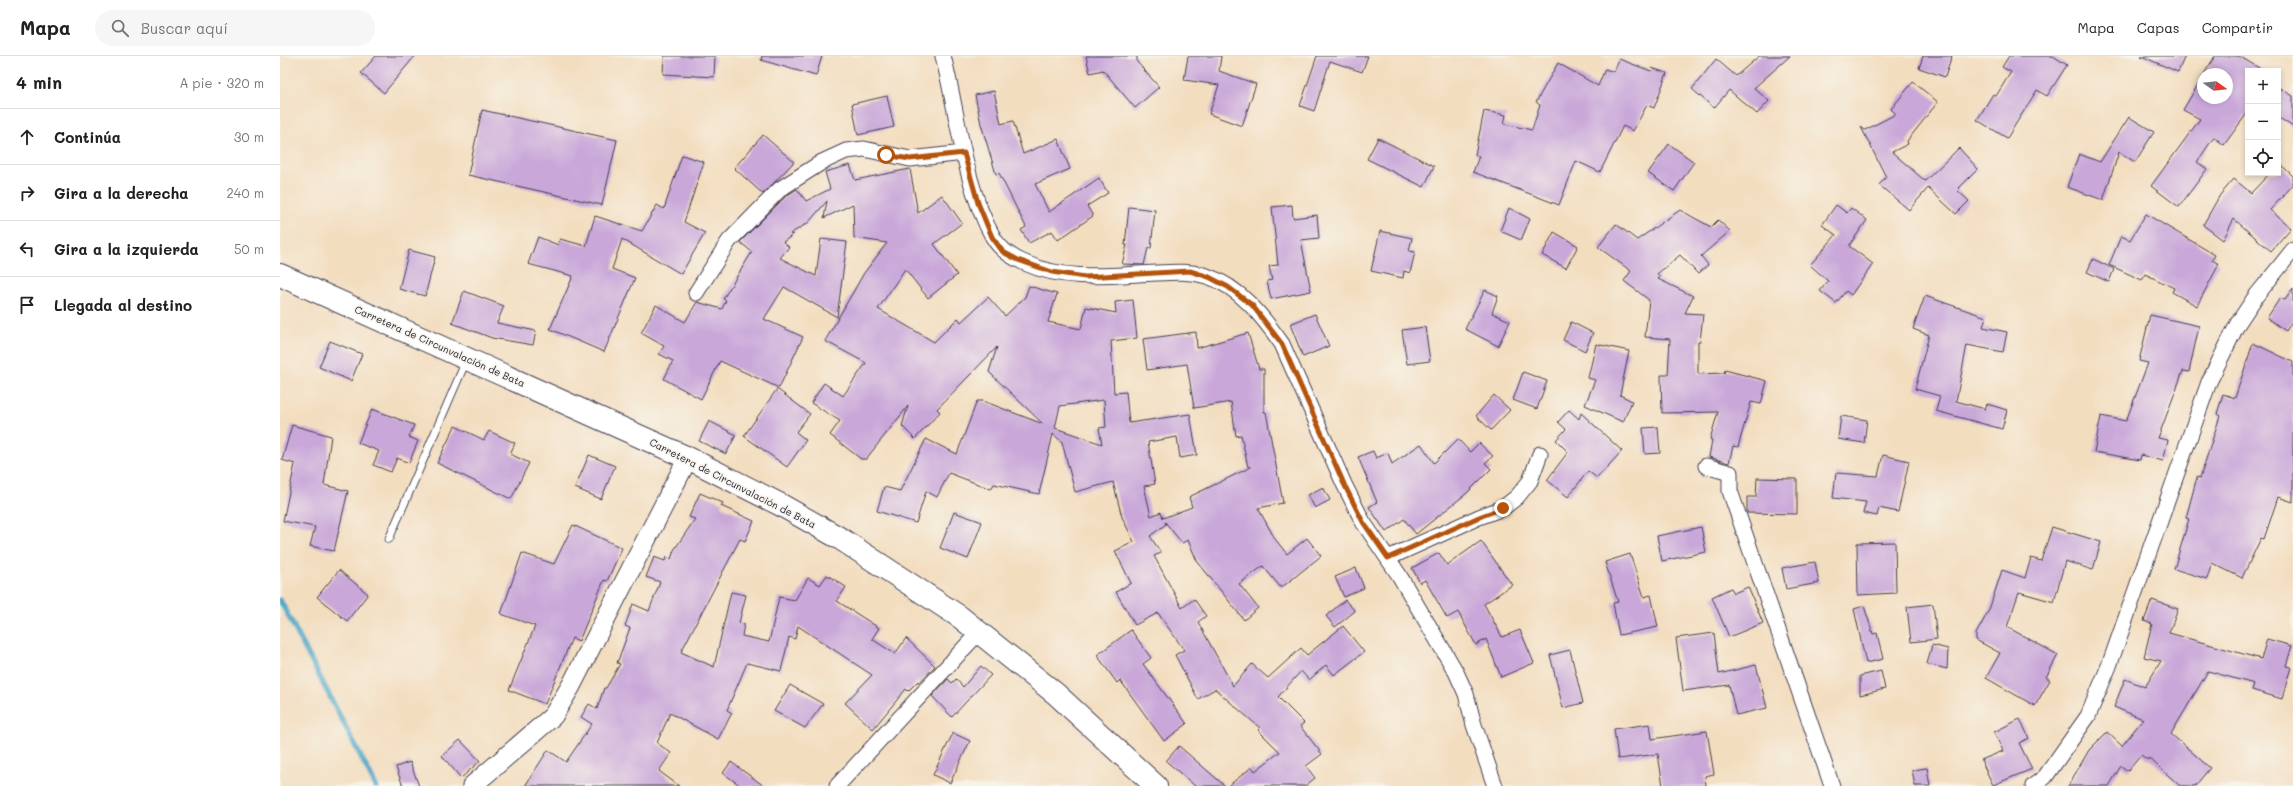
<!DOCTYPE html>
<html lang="es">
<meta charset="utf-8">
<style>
:root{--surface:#fff;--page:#f6f6f6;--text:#202124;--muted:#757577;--line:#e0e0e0}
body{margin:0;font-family:Mali,sans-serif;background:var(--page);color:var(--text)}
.controls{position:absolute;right:12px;top:12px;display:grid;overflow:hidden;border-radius:0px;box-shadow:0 2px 6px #0003}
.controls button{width:36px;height:36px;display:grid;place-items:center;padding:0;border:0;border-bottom:1px solid var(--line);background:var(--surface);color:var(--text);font:20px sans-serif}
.compass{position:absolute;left:1917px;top:12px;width:36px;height:36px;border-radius:50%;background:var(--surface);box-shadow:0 2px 6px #0003;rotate:105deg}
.stop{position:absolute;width:12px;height:12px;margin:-9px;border:3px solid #b45309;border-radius:50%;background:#fff}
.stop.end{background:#b45309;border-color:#fff;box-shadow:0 1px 4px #0008}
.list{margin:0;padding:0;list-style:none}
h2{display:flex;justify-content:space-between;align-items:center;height:52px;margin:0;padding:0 16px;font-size:17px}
h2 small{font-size:13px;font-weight:400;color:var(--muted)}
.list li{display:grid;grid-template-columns:26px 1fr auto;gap:12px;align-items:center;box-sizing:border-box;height:56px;padding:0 16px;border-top:1px solid var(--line)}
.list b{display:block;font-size:15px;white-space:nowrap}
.list em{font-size:13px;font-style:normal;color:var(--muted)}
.icon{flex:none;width:22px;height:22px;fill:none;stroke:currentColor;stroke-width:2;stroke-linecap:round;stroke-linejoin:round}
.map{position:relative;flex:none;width:2013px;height:730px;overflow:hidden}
header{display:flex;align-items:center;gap:24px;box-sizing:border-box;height:56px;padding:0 20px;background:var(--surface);border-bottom:1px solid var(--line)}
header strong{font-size:19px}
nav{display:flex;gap:22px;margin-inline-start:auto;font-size:14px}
.search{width:280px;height:36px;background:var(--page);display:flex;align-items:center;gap:10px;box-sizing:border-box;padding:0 14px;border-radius:22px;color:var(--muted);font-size:15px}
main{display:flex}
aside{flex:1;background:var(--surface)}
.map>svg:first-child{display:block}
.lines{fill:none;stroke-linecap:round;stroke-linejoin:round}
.stream{stroke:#48a6c7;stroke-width:5.5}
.building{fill:#c9a7d9;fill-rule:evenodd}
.service-casing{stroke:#413e4f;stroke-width:9}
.minor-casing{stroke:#413e4f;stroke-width:17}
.tertiary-casing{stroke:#413e4f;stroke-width:21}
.primary-casing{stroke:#413e4f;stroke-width:24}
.service{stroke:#fff;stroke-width:7}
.minor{stroke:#fff;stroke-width:15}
.tertiary{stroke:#fff;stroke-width:19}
.primary{stroke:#fff;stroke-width:22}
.route{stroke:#b45309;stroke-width:5}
.labels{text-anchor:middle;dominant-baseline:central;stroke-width:3;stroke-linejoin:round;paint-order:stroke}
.street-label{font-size:10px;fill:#22223b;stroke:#f7f3e8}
</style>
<header>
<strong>Mapa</strong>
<div class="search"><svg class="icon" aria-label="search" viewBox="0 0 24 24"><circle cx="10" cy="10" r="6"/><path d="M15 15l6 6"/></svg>Buscar aquí</div>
<nav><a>Mapa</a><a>Capas</a><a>Compartir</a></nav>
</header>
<main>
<aside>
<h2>4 min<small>A pie · 320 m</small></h2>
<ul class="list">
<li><svg class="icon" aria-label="ahead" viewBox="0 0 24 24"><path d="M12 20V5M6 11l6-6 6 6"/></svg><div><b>Continúa</b></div><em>30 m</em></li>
<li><svg class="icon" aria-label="right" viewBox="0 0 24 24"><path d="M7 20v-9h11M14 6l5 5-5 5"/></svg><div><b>Gira a la derecha</b></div><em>240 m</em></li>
<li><svg class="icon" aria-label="left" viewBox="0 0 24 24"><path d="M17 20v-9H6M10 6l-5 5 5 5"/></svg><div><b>Gira a la izquierda</b></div><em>50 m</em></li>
<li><svg class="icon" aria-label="arrive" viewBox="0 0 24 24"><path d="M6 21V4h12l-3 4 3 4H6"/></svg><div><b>Llegada al destino</b></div></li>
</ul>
</aside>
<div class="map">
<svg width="2013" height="730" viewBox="0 0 2013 730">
<rect width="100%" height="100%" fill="#f7f3e8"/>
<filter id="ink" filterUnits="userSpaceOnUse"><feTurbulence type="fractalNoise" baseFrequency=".025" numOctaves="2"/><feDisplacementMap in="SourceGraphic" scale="8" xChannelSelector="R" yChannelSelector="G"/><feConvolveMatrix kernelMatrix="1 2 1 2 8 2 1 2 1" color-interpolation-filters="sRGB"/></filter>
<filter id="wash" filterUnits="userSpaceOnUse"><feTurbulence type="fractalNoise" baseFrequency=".012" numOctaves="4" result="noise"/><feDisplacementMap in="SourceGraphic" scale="16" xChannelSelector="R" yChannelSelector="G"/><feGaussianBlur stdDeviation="0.9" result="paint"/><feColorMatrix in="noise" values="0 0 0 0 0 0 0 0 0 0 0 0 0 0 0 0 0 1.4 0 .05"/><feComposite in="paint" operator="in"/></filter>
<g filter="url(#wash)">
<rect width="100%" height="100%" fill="#f3ddbf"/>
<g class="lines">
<path class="stream" d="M 0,544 L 96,730"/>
</g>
<g id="blocks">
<path class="building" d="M 96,0 L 135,0 L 104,37 L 81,17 Z
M 384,0 L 435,0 L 434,21 L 383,18 Z
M 482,0 L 542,0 L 536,20 L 481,4 Z
M 806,0 L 857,0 L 857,6 L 879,31 L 855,52 L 823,14 L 810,17 Z
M 908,0 L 941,0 L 939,15 L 976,28 L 962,70 L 929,58 L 939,29 L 904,24 Z
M 1037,0 L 1088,0 L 1082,16 L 1050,5 L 1034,55 L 1020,50 Z
M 1479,0 L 1510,0 L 1474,32 L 1489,45 L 1477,58 L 1449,34 L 1434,52 L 1412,33 L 1436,3 L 1456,20 Z
M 1643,0 L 1672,0 L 1665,21 L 1639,12 Z
M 1729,0 L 1773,0 L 1787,9 L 1767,40 L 1757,34 L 1727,82 L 1697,64 L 1713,38 L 1716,40 L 1731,16 L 1722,11 Z
M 1861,0 L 1905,0 L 1898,16 Z
M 1935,0 L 1959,0 L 1984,15 L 1968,15 L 1968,56 L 1944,89 L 1934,81 L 1917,106 L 1927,113 L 1899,151 L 1871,130 L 1920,63 L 1903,54 L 1923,20 L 1923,42 L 1947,42 L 1947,18 L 1924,18 Z
M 1339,3 L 1371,15 L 1372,12 L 1387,17 L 1374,52 L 1367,49 L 1353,75 L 1343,70 L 1320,116 L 1296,105 L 1279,149 L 1193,116 L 1199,100 L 1195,99 L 1204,55 L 1226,59 L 1224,68 L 1252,74 L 1260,49 L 1256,46 L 1278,7 L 1318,30 L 1325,13 L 1334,16 Z
M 1633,26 L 1658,46 L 1627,85 L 1628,88 L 1612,96 L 1645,125 L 1679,92 L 1698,113 L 1677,134 L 1689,145 L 1676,158 L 1648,132 L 1629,154 L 1599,129 L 1606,121 L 1581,71 L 1585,74 L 1616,58 L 1611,53 Z
M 1998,31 L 2013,40 L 2013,71 L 1998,61 Z
M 714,35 L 721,68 L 733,65 L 743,98 L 778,83 L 790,113 L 755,128 L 769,156 L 819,122 L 828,137 L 807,150 L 813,160 L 778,184 L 772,175 L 749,187 L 741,174 L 746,171 L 719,117 L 716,118 L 701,68 L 695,39 Z
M 607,40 L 614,71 L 578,79 L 572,48 Z
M 202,54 L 337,84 L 322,149 L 188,119 Z
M 1849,61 L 1874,76 L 1855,106 L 1839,96 L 1823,144 L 1787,131 L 1799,98 L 1820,106 Z
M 483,79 L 514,106 L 483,138 L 454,112 Z
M 1098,82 L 1154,110 L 1144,131 L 1087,103 Z
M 1389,88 L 1414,106 L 1394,135 L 1368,117 Z
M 402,99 L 424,106 L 404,166 L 425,177 L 401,218 L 342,183 L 332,213 L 355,222 L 324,296 L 270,273 L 293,220 L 248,208 L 258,181 L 278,189 L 280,183 L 306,190 L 315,160 L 362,175 L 377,149 L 384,153 Z
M 1998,106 L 2013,120 L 2013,129 L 1990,154 L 2011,172 L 1991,195 L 1954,163 L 1943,184 L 1923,169 L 1940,139 L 1954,123 L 1971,137 L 1990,117 L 1998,117 Z
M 570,109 L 575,124 L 630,113 L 638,157 L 662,139 L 682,167 L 654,188 L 677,219 L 648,242 L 625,213 L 598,253 L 654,286 L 678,262 L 681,266 L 708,241 L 725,260 L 745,241 L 749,230 L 777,238 L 768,266 L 801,273 L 806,251 L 836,257 L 835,246 L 853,244 L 857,282 L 831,285 L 834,337 L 846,336 L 849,367 L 910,358 L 917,399 L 900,402 L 897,381 L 868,386 L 875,428 L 864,430 L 871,460 L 881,456 L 883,462 L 912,451 L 909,441 L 971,411 L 968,411 L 961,379 L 956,380 L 951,346 L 914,352 L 907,308 L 867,314 L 863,283 L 916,276 L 917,292 L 968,277 L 979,313 L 984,313 L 984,356 L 986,356 L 1003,447 L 978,452 L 995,483 L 1007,498 L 1027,482 L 1041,500 L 1001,532 L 983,510 L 959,528 L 978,552 L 964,564 L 917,505 L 908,484 L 902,487 L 885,466 L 886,468 L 870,480 L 881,497 L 874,500 L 902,552 L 914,543 L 926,560 L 918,566 L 953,630 L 972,608 L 988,622 L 1021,592 L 1027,599 L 1063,570 L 1084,596 L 1054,619 L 1046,609 L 1029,624 L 1021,615 L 998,641 L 1024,667 L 1020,670 L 1042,698 L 1026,710 L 1035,722 L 1025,730 L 948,730 L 972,711 L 975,715 L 1000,696 L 978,674 L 980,672 L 935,633 L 918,643 L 895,599 L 904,594 L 878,557 L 855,569 L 836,536 L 851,527 L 835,495 L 854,486 L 842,461 L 833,426 L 795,436 L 782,386 L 773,378 L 759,438 L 714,428 L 711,433 L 669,417 L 657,441 L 646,435 L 636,467 L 597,455 L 604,431 L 620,435 L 646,383 L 677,398 L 697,345 L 703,345 L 763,368 L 709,316 L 717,291 L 657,353 L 660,356 L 635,383 L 622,370 L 628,350 L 586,403 L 581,403 L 550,379 L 560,365 L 531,347 L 544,327 L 563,340 L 586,307 L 545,285 L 584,217 L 607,187 L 574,182 L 573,148 L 544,162 L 547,145 L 528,167 L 510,178 L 513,179 L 503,186 L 509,191 L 500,202 L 536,220 L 541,183 L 567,186 L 557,261 L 504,231 L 484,263 L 523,281 L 499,332 L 440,305 L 421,343 L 384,323 L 393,305 L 379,298 L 384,290 L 361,277 L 376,249 L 405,266 L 417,246 L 442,253 L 446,244 L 443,243 L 472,196 L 460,186 L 506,140 L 517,133 L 526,145 L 550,133 L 545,116 ZM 824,344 L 826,371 L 819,372 L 822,388 L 775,372 L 780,350 Z
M 1012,149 L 1013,162 L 1037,159 L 1039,182 L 1021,184 L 1031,235 L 991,243 L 987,225 L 992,224 L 989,210 L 998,209 L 992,151 Z
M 1556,149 L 1567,157 L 1571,152 L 1587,164 L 1569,190 L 1593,208 L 1571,239 L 1566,235 L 1556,247 L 1540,235 L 1548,225 L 1530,209 L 1556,179 L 1542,169 Z
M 849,151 L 875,154 L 871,192 L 868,192 L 864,209 L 842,208 L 847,189 L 845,189 Z
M 1229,152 L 1250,163 L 1241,184 L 1220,175 Z
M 1400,154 L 1431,171 L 1438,164 L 1450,175 L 1421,200 L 1428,209 L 1418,218 L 1400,199 L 1377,218 L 1380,221 L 1378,223 L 1413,240 L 1405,257 L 1423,258 L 1420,286 L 1418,286 L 1418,318 L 1444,317 L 1445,314 L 1487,325 L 1481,348 L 1471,346 L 1458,391 L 1453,390 L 1449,407 L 1429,401 L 1432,384 L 1430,383 L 1438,356 L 1382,357 L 1381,319 L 1388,319 L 1390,283 L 1365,281 L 1369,244 L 1344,225 L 1351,215 L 1318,191 L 1336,168 L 1357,184 Z
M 1866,158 L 1935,199 L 1932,204 L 1939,208 L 1917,250 L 1892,236 L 1894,232 L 1865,218 L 1862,224 L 1829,209 L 1841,180 L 1850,184 Z
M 1100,175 L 1132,182 L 1129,195 L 1135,196 L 1130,217 L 1124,215 L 1123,222 L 1091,215 Z
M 1274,176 L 1298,190 L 1286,212 L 1262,199 Z
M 129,194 L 155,201 L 145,240 L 119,233 Z
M 1813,203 L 1834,213 L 1829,226 L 1807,216 Z
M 2013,233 L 2013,264 L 2006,275 L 1987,262 L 2000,242 L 2005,244 Z
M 1205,234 L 1218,240 L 1212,257 L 1230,265 L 1218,290 L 1185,273 Z
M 184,235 L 224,250 L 217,267 L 256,275 L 253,289 L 212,282 L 172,267 Z
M 1645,240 L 1706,261 L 1703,271 L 1727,276 L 1723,296 L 1687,289 L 1676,345 L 1705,353 L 1707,348 L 1727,354 L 1722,373 L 1656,355 L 1660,340 L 1635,333 L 1649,279 L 1633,273 Z
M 1035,258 L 1049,290 L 1023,301 L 1010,268 Z
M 1870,259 L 1919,270 L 1909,316 L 1903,315 L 1878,382 L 1888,384 L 1883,405 L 1861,399 L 1860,404 L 1814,396 L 1821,360 L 1846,365 L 1868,307 L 1859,305 Z
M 1291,266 L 1313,277 L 1305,295 L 1283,284 Z
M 1145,271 L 1150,305 L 1127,308 L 1122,274 Z
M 50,285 L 82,298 L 71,325 L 39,311 Z
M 1973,287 L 2013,306 L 2013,446 L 1998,441 L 1984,483 L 1981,482 L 1962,522 L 1932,507 L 1927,523 L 1894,513 L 1909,463 L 1906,462 L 1917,421 L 1920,422 L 1940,360 L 1937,358 L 1943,338 L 1955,342 Z
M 1316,288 L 1349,295 L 1340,339 L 1352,345 L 1343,366 L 1305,349 L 1315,324 L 1308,322 Z
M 1243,316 L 1267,325 L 1257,353 L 1233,344 Z
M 497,333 L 530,358 L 516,376 L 526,384 L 507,411 L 464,380 Z
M 1214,339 L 1230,354 L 1211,374 L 1196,360 Z
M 92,353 L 134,369 L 129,381 L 138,385 L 129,407 L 117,402 L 111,416 L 93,409 L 99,395 L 78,387 Z
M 1289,354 L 1299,363 L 1301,357 L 1342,395 L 1317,422 L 1308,415 L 1288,441 L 1267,424 L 1288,396 L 1276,384 L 1286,373 L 1278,366 Z
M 1561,360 L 1587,364 L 1584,387 L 1558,383 Z
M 429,365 L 456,379 L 446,398 L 419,385 Z
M 12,369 L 51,380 L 44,429 L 68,435 L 54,495 L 30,490 L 35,471 L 3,465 L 15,408 L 2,404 Z
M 175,370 L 204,384 L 209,375 L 235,387 L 230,398 L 249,407 L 231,443 L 157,407 Z
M 1378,371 L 1380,397 L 1365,398 L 1363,372 Z
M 1178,383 L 1190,396 L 1199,387 L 1213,400 L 1205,407 L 1211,413 L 1187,437 L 1136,478 L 1124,463 L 1106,476 L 1089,451 L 1097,446 L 1078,401 L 1093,395 L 1096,402 L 1108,397 L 1112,408 L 1141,388 L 1154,407 Z
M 309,399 L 335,410 L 321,443 L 295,432 Z
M 1603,399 L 1629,405 L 1618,456 L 1599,452 L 1597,460 L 1583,457 L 1586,446 L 1553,442 L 1556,417 L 1598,420 Z
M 1477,422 L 1517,423 L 1517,458 L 1467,457 L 1467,441 L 1476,441 Z
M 1043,431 L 1050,444 L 1035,452 L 1028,439 Z
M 420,437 L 443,447 L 441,450 L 474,465 L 465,485 L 460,483 L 401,596 L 434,611 L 451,536 L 466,539 L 459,567 L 464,568 L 462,580 L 489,586 L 499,541 L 515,544 L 528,522 L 540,529 L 547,519 L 566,531 L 557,545 L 599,572 L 592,583 L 615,598 L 626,582 L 655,610 L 639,627 L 638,625 L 628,635 L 626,633 L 593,673 L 565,647 L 592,619 L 518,570 L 515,583 L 509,581 L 501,615 L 467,607 L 447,654 L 452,657 L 438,683 L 390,657 L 377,687 L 391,697 L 379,715 L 399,730 L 245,730 L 268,694 L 286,706 L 312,668 L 301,661 L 309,648 L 317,653 L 324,632 L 326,632 L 340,608 L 337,607 L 350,572 L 345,570 L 353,548 L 369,555 L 380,526 L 366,521 L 374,501 L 385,505 L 386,501 L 391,503 L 394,494 L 415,463 L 409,461 Z
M 674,456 L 702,466 L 688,503 L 660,492 Z
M 293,469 L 342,492 L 327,525 L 324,524 L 299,585 L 292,582 L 265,648 L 229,634 L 255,570 L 221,558 L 242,497 L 274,508 Z
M 1421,471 L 1426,496 L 1382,505 L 1377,480 Z
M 1772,471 L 1821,486 L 1813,514 L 1785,505 L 1774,546 L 1739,536 L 1727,571 L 1778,599 L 1766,621 L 1770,624 L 1755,650 L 1706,622 L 1720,597 L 1696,584 L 1696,578 L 1709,554 L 1722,514 L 1745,522 L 1751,502 L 1761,505 Z
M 1201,485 L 1232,529 L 1204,548 L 1222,581 L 1240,574 L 1254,607 L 1221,621 L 1206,583 L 1196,589 L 1178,556 L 1167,562 L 1145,524 L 1140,527 L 1132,512 L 1159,497 L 1167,509 Z
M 1615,486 L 1616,537 L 1578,539 L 1577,487 Z
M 1350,498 L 1364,541 L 1371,539 L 1378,571 L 1339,579 L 1333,547 L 1338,546 L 1325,506 Z
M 1535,506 L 1539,527 L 1506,533 L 1502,512 Z
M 1076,512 L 1084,532 L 1064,541 L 1055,521 Z
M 59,514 L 88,538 L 67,565 L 37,541 Z
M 1468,531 L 1483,567 L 1449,581 L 1432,541 L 1451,532 L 1454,537 Z
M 1065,544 L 1075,555 L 1055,571 L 1046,560 Z
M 1872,544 L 1898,553 L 1889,577 L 1981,603 L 1987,583 L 2012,590 L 2006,610 L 2011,611 L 2002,643 L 1972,634 L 1974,628 L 1928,615 L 1891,678 L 1930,712 L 1915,730 L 1900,730 L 1869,702 L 1868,704 L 1861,699 L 1848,715 L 1841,710 L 1829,730 L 1788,730 L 1809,694 L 1827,676 L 1842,690 L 1863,663 L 1834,651 L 1845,623 L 1865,631 L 1881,605 L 1864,601 L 1872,568 L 1864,565 Z
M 1653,548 L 1657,583 L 1631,586 L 1627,551 Z
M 1584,550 L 1593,578 L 1597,577 L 1603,603 L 1586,607 L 1574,553 Z
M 851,574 L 871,602 L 863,608 L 907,668 L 884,685 L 840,624 L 837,627 L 817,599 Z
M 1434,577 L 1439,618 L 1476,609 L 1487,652 L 1456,659 L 1449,629 L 1403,635 L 1396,582 Z
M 1652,589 L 1668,593 L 1667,613 L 1647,608 Z
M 1290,594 L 1303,647 L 1283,652 L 1270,599 Z
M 701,610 L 711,619 L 672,661 L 652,640 L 668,623 L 672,627 L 676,623 L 683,631 Z
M 1601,615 L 1605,633 L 1580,639 L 1580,620 Z
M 510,629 L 543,648 L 525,672 L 494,655 Z
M 1740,663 L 1749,682 L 1739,687 L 1752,713 L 1713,729 L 1701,704 L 1723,695 L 1714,676 Z
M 1370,668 L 1372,683 L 1427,675 L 1434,718 L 1425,720 L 1426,730 L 1383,730 L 1378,698 L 1338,703 L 1334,673 Z
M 673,677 L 690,685 L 670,727 L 653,719 Z
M 180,684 L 200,705 L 181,722 L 162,700 Z
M 899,690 L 945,730 L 915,730 L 886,705 Z
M 130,706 L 139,730 L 123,730 L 116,711 Z
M 451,706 L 484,730 L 461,730 L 443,717 Z
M 1647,712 L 1650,730 L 1635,730 L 1632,714 Z"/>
</g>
</g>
<g filter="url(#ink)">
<use href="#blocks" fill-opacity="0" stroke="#413e4f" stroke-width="1"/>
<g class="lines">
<g class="service-casing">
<path id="service" d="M 109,483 L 186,305"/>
</g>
<g class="minor-casing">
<path id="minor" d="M 663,0 C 678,57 684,130 713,181 C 720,194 731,201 745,207 C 787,226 832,219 876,217 C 894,216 910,215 927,220 C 960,231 983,261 1002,288 L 1064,428 L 1083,466 L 1119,519 L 1176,616 L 1186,638 L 1194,669 L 1215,730
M 416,237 L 449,185 L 500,133 L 542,106 L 566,95 L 584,93 L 630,103 L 684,97
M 1426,410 L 1450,417 L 1450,435 L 1552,730
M 1108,502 L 1199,461 L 1223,452 L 1237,441 L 1250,425 L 1260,398
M 557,730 L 699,576
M 1753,730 L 1765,721 L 1808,660 L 1829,610 L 1929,326 L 1958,267 L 1976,240 L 2013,194"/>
</g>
<g class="tertiary-casing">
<path id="tertiary" d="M 192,730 L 273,660 L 291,630 L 408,402"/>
</g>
<g class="primary-casing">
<path id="primary" d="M 0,219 L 408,402 L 501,449 L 561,483 L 680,561 L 776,638 L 876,730"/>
</g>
<use href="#service" class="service"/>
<use href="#minor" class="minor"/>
<use href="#tertiary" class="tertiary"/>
<use href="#primary" class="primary"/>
</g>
</g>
<g class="lines" filter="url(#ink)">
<path class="route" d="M 606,99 L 630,103 L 684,97 L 698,147 L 712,181 L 723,196 L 738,204 L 772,216 L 805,221 L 910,215 L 929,221 L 948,231 L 972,249 L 1002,288 L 1064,428 L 1083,466 L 1108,502 L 1199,461 L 1223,452"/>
</g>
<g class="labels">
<g class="street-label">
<text transform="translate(160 290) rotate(24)">Carretera de Circunvalación de Bata</text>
<text transform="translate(453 427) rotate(27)">Carretera de Circunvalación de Bata</text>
</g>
</g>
</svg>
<div class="controls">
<button>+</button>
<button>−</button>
<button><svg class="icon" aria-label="locate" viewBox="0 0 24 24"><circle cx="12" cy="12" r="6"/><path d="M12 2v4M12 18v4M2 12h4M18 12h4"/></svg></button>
</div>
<svg class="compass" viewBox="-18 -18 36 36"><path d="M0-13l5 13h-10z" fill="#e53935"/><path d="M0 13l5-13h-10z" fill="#757577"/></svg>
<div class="stop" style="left:606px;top:99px"></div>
<div class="stop end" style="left:1223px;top:452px"></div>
</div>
</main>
